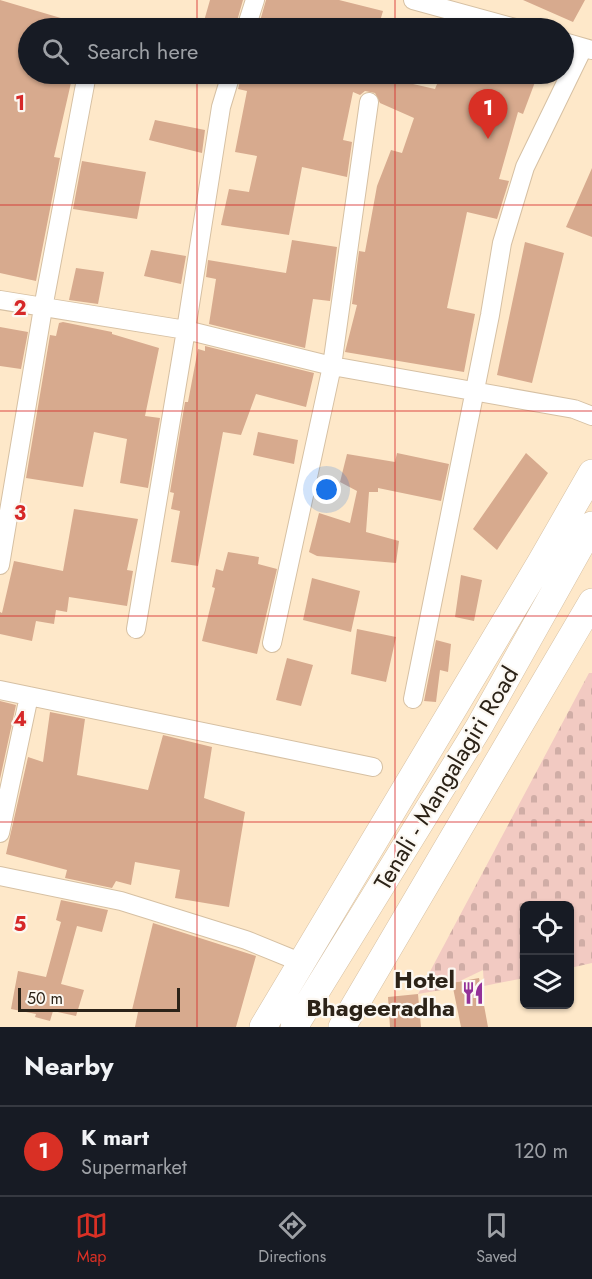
<!DOCTYPE html>
<style>
:root{--surface:#171b24;--page:#242831;--text:#f1f3f6;--muted:#9ea1a6;--line:#363941;--accent:#d93025}
body{margin:0;font-family:Jost,sans-serif;background:var(--page);color:var(--text)}
.controls{position:absolute;right:18px;bottom:18px;display:grid;overflow:hidden;border-radius:9px;box-shadow:0 2px 4px #0004}
.controls button{width:54px;height:54px;display:grid;place-items:center;padding:0;border:0;border-bottom:2px solid var(--line);background:var(--surface);color:var(--text);font:30px sans-serif}
.scale{position:absolute;left:18px;bottom:15px;width:162px;box-sizing:border-box;padding-left:6px;border:3px solid #2c2318;border-top:0;font-size:16px;line-height:21px;white-space:nowrap;color:#2c2318;-webkit-text-stroke:4px #fcf8f2;paint-order:stroke}
.you{position:absolute;left:327px;top:490px;width:21px;height:21px;margin:-15px;border:4px solid #fff;border-radius:50%;background:#1a73e8;box-shadow:0 0 0 9px #1a73e833}
.badge{display:grid;place-items:center;width:39px;height:39px;border-radius:50%;background:var(--accent);color:#fff;font-size:20px;font-weight:700}
.pin{position:absolute;translate:-50% -50px;filter:drop-shadow(0 2px 3px #0008)}
.pin::after{content:'';position:absolute;top:32px;width:21px;height:18px;background:inherit;clip-path:polygon(0 0,100% 0,50% 100%)}
.list{margin:0;padding:0;list-style:none}
h2{display:flex;justify-content:space-between;align-items:center;height:78px;margin:0;padding:0 24px;font-size:26px}
h2 small{font-size:20px;font-weight:400;color:var(--muted)}
.list li{display:grid;grid-template-columns:39px 1fr auto;gap:18px;align-items:center;box-sizing:border-box;height:90px;padding:0 24px;border-top:2px solid var(--line)}
.list b{display:block;font-size:22px;white-space:nowrap}
.list p{margin:0;font-size:20px;white-space:nowrap;color:var(--muted)}
.list em{font-size:20px;font-style:normal;color:var(--muted)}
.icon{flex:none;width:33px;height:33px;fill:none;stroke:currentColor;stroke-width:2;stroke-linecap:round;stroke-linejoin:round}
.map{position:relative;flex:none;width:592px;height:1027px;overflow:hidden}
.search{position:absolute;background:var(--surface);box-shadow:0 2px 4px #0004;left:18px;right:18px;top:18px;height:66px;display:flex;align-items:center;gap:15px;box-sizing:border-box;padding:0 21px;border-radius:33px;color:var(--muted);font-size:22px}
.sheet{height:168px;background:var(--surface)}
nav{display:flex;justify-content:space-around;align-items:center;box-sizing:border-box;height:84px;border-top:2px solid var(--line);background:var(--surface);font-size:16px;color:var(--muted)}
nav a{display:grid;justify-items:center;gap:3px}
nav .on{color:var(--accent)}
.map>svg:first-child{display:block}
.cemetery{fill:url(#cemetery-stones)}
.building{fill:#d7aa8e}
.lines{fill:none;stroke-linecap:round;stroke-linejoin:round}
.minor-casing{stroke:#d6c0a3;stroke-width:20}
.primary-casing{stroke:#d6c0a3;stroke-width:28}
.minor{stroke:#fff;stroke-width:18}
.primary{stroke:#fff;stroke-width:27}
.grid{fill:none;stroke:#d62828;stroke-width:1.5;stroke-opacity:0.55}
.labels{text-anchor:middle;dominant-baseline:central;stroke-width:4.5;stroke-linejoin:round;paint-order:stroke}
.street-label{font-size:24px;fill:#2c2318;stroke:#fcf8f2}
.poi-label{font-size:24px;font-weight:bold;fill:#2c2318;stroke:#fcf8f2;text-anchor:end}
.grid-label{font-size:20px;text-anchor:middle;font-weight:bold;fill:#d62828;stroke:#fcf8f2;stroke-width:4.5;stroke-linejoin:round;paint-order:stroke}
</style>
<div class="map">
<svg width="592" height="1027" viewBox="0 0 592 1027">
<defs>
<pattern id="cemetery-stones" width="16" height="16" patternUnits="userSpaceOnUse" patternTransform="scale(1.5)"><rect width="16" height="16" fill="#f2cac2"/><path d="M2 7V4a2 2 0 0 1 4 0v3zM10 15v-3a2 2 0 0 1 4 0v3z" fill="#d0ada6"/></pattern>
</defs>
<rect width="100%" height="100%" fill="#fee8c9"/>
<path class="cemetery" d="M 589,673 L 592,673 L 592,963 L 570,968 L 570,906 L 524,906 L 524,978 L 484,986 L 483,970 L 441,990 L 418,994 Z"/>
<path class="building" d="M 0,0 L 81,24 L 81,28 L 28,28 L 28,74 L 73,74 L 54,157 L 60,158 L 36,281 L 0,273 Z
M 210,0 L 243,0 L 235,28 L 202,28 Z
M 266,0 L 339,0 L 383,11 L 378,28 L 258,28 Z
M 523,0 L 585,0 L 573,22 Z
M 242,74 L 369,74 L 435,89 L 441,74 L 538,74 L 523,114 L 518,112 L 499,179 L 509,181 L 497,219 L 467,212 L 447,308 L 475,314 L 464,372 L 345,352 L 357,305 L 352,304 L 359,251 L 365,252 L 377,186 L 391,150 L 402,153 L 414,118 L 380,103 L 375,93 L 365,91 L 360,95 L 353,92 L 343,140 L 352,142 L 347,177 L 302,167 L 289,235 L 221,225 L 229,189 L 249,192 L 257,156 L 235,152 L 247,91 L 238,89 Z
M 155,120 L 205,130 L 202,153 L 149,140 Z
M 82,161 L 146,172 L 137,219 L 73,209 Z
M 592,168 L 592,237 L 566,227 Z
M 292,240 L 337,247 L 330,301 L 313,299 L 305,348 L 209,324 L 216,279 L 206,277 L 208,260 L 286,273 Z
M 525,242 L 564,253 L 532,383 L 497,375 Z
M 151,250 L 186,256 L 181,284 L 144,276 Z
M 76,268 L 104,272 L 98,304 L 69,300 Z
M 63,322 L 112,332 L 112,334 L 159,348 L 145,416 L 160,418 L 148,488 L 120,483 L 127,439 L 94,432 L 83,487 L 26,478 L 50,335 L 56,336 L 59,323 Z
M 0,327 L 28,332 L 21,369 L 0,366 Z
M 205,346 L 314,373 L 306,407 L 256,394 L 241,435 L 223,432 L 198,566 L 171,562 L 180,511 L 171,509 L 174,493 L 170,492 L 185,402 L 188,402 L 198,349 L 205,351 Z
M 258,432 L 298,440 L 294,464 L 253,455 Z
M 397,453 L 449,464 L 441,501 L 378,488 L 378,492 L 369,492 L 366,532 L 399,541 L 396,563 L 317,556 L 309,552 L 319,513 L 350,523 L 357,491 L 340,482 L 347,454 L 395,462 Z
M 526,453 L 548,473 L 497,550 L 473,529 Z
M 74,509 L 138,519 L 127,570 L 133,571 L 127,606 L 69,597 L 67,612 L 56,610 L 54,624 L 36,621 L 32,641 L 0,634 L 0,612 L 2,613 L 14,561 L 63,571 Z
M 228,552 L 259,557 L 258,564 L 277,569 L 257,654 L 202,641 L 215,588 L 212,587 L 216,569 L 223,571 Z
M 461,575 L 482,580 L 474,621 L 455,617 Z
M 312,578 L 360,591 L 351,632 L 303,620 Z
M 357,629 L 396,637 L 386,682 L 351,674 Z
M 436,640 L 451,644 L 448,672 L 440,670 L 436,702 L 424,701 Z
M 287,658 L 313,665 L 301,706 L 276,700 Z
M 0,701 L 16,705 L 0,779 Z
M 50,712 L 85,719 L 77,775 L 148,790 L 163,735 L 212,747 L 204,798 L 245,812 L 229,907 L 175,898 L 180,870 L 135,862 L 131,885 L 116,881 L 112,888 L 65,878 L 67,870 L 6,854 L 28,757 L 43,762 Z
M 61,900 L 108,910 L 102,932 L 77,926 L 61,984 L 84,990 L 76,1016 L 53,1011 L 50,1021 L 35,1017 L 36,1014 L 11,1009 L 18,971 L 46,977 L 61,922 L 56,920 Z
M 153,923 L 256,956 L 236,1027 L 135,1027 L 138,1012 L 132,1010 Z
M 479,978 L 488,1027 L 461,1027 L 452,983 Z
M 418,994 L 421,1027 L 390,1027 L 388,997 Z"/>
<g class="lines">
<g class="minor-casing">
<path id="minor" d="M 413,0 L 515,28
M 246,28 L 255,0
M 564,42 L 592,50
M 0,300 L 186,330 L 332,366 L 574,409 L 592,416
M 0,565 L 43,308 L 87,74
M 136,629 L 186,330 L 221,107 L 231,74
M 272,643 L 332,366 L 369,102
M 0,690 L 373,767
M 413,699 L 490,315 L 502,243 L 525,167 L 583,48
M 0,833 L 29,696
M 0,876 L 121,901 L 246,940 L 300,962"/>
</g>
<g class="primary-casing">
<path id="primary" d="M 263,1027 L 541,562 L 592,473
M 294,1027 L 479,727 L 592,525
M 342,1027 L 592,602"/>
</g>
<use href="#minor" class="minor"/>
<use href="#primary" class="primary"/>
</g>
<path class="grid" d="M 197,0 L 197,28M 395,0 L 395,28M 197,74 L 197,1027M 395,74 L 395,1027M 0,205 L 592,205M 0,411 L 592,411M 0,616 L 592,616M 0,822 L 592,822"/>
<defs>
<g id="restaurant-bare" transform="scale(1.8)"><path d="M-5-6h1v4h1v-4h1v4h1v-4h1v5L-1.5 .5V6h-2V.5L-5-1ZM5-6V6H3V1.5H1.5Q1.5-4 5-6Z" fill="#933199" stroke="#fcf8f2" stroke-width="2.5" paint-order="stroke"/></g>
</defs>
<g fill-rule="evenodd">
<use href="#restaurant-bare" x="473" y="993"/>
</g>
<g class="labels">
<g class="street-label">
<text transform="translate(446 778) rotate(-59)">Tenali - Mangalagiri Road</text>
</g>
<g class="poi-label">
<text x="455" y="979">Hotel<tspan x="455" dy="28">Bhageeradha</tspan></text>
</g>
</g>
<g class="grid-label">
<text x="20" y="110">1</text>
<text x="20" y="315">2</text>
<text x="20" y="520">3</text>
<text x="20" y="726">4</text>
<text x="20" y="931">5</text>
</g>
</svg>
<div class="controls">
<button><svg class="icon" aria-label="locate" viewBox="0 0 24 24"><circle cx="12" cy="12" r="6"/><path d="M12 2v4M12 18v4M2 12h4M18 12h4"/></svg></button>
<button><svg class="icon" aria-label="layers" viewBox="0 0 24 24"><path d="M12 4l9 5-9 5-9-5zM3 14l9 5 9-5"/></svg></button>
</div>
<div class="scale">50 m</div>
<div class="you"></div>
<div class="pin badge" style="left:488px;top:139px">1</div>
<div class="search"><svg class="icon" aria-label="search" viewBox="0 0 24 24"><circle cx="10" cy="10" r="6"/><path d="M15 15l6 6"/></svg>Search here</div>
</div>
<section class="sheet">
<h2>Nearby<small></small></h2>
<ul class="list">
<li><span class="badge">1</span><div><b>K mart</b><p>Supermarket</p></div><em>120 m</em></li>
</ul>
</section>
<nav>
<a class="on"><svg class="icon" aria-label="map" viewBox="0 0 24 24"><path d="M3 6l6-2 6 2 6-2v14l-6 2-6-2-6 2zM9 4v14M15 6v14"/></svg>Map</a>
<a><svg class="icon" aria-label="directions" viewBox="0 0 24 24"><path d="M12 3l9 9-9 9-9-9zM9 14v-3h6M13 9l2 2-2 2"/></svg>Directions</a>
<a><svg class="icon" aria-label="saved" viewBox="0 0 24 24"><path d="M7 4h10v16l-5-4-5 4z"/></svg>Saved</a>
</nav>
